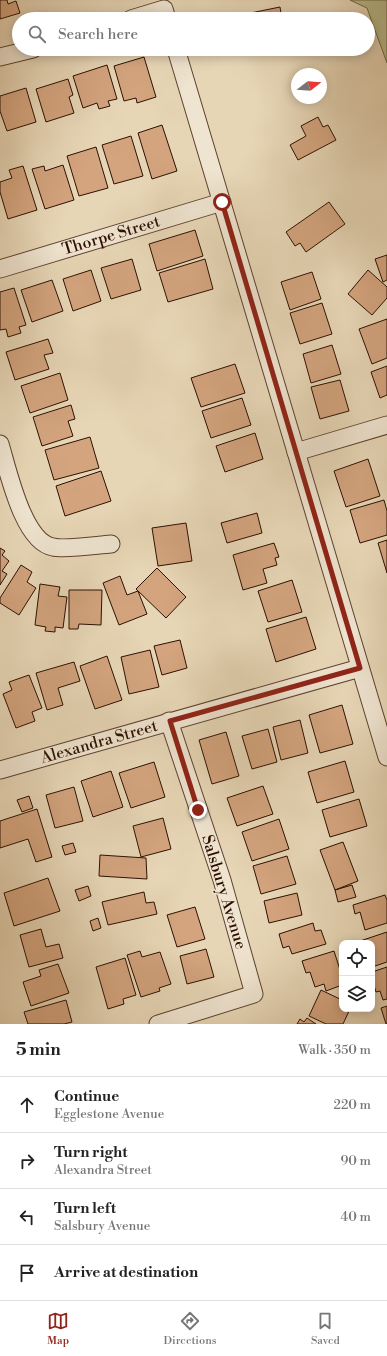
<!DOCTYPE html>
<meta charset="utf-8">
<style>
:root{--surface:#fff;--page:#f6f6f6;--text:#222;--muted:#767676;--line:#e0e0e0;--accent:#8f2418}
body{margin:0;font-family:"Libre Bodoni",serif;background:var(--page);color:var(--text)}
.controls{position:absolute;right:12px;bottom:12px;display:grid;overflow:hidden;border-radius:8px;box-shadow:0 2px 10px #0003}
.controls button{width:36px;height:36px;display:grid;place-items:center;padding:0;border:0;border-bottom:1px solid var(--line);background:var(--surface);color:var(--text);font:20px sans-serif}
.compass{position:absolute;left:291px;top:68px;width:36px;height:36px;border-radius:50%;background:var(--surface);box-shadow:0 2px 10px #0003;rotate:73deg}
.stop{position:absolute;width:12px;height:12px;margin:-9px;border:3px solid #8f2418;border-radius:50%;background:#fff}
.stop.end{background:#8f2418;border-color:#fff;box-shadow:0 1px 4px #0008}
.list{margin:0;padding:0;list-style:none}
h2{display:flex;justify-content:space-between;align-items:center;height:52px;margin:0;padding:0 16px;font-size:17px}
h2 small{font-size:13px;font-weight:400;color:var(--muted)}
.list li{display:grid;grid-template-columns:26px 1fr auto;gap:12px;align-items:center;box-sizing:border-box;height:56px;padding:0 16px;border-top:1px solid var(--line)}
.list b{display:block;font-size:15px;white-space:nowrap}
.list p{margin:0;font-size:13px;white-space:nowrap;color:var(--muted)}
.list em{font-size:13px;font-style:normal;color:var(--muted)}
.icon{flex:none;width:22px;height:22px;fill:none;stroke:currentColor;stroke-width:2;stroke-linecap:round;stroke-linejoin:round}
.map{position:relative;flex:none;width:387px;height:1024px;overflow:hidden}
.search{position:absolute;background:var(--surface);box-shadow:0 2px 10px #0003;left:12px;right:12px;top:12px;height:44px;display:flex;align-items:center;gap:10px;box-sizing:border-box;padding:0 14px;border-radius:22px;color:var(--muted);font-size:15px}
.sheet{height:276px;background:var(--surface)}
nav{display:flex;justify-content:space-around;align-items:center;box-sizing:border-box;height:56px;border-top:1px solid var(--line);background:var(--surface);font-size:11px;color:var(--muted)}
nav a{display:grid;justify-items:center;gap:2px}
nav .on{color:var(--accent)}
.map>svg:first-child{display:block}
.green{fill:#b8bd8c;stroke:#726647}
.building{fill:#d3a47e;stroke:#2d1002}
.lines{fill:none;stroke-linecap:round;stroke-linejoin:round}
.minor-casing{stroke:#5c422f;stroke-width:19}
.minor{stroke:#efe4d0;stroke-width:17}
.route{stroke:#8f2418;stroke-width:5}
.labels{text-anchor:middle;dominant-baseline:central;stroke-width:3;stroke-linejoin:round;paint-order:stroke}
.street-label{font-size:16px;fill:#2d1002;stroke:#efe4d0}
</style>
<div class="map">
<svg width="387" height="1024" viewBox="0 0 387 1024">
<rect width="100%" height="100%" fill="#e7d6b6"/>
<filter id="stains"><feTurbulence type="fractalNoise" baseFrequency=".005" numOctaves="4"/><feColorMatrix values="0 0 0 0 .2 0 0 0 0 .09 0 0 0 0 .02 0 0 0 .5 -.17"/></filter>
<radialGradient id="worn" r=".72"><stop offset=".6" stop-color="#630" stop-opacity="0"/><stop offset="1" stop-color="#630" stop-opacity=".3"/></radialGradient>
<path class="green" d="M 350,0 L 387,0 L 387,63 L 367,8 Z"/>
<path class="building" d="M 0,0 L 7,0 L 8,4 L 16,1 L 20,13 L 0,19 Z
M 280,7 L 282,19 L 236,19 L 236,16 Z
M 144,57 L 156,97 L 137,103 L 136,98 L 124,101 L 114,66 Z
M 107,65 L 117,99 L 108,101 L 110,106 L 99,109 L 97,103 L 83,108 L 73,76 Z
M 68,79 L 73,95 L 69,97 L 74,113 L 46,122 L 36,89 Z
M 26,88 L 36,122 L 7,131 L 0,111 L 0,96 Z
M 318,117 L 323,127 L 328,125 L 336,140 L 298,160 L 290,145 L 306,136 L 301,126 Z
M 162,125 L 177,171 L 152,179 L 138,133 Z
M 131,136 L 143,176 L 114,184 L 102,145 Z
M 96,147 L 108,188 L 79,196 L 67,156 Z
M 63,165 L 74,200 L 45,209 L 32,169 L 44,166 L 45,171 Z
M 23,166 L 37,210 L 8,219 L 0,192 L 0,182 L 12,178 L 9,170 Z
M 329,202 L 345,224 L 306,252 L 300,243 L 295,246 L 286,232 Z
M 195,230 L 203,256 L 157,271 L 149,244 Z
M 387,255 L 387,280 L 383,282 L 375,259 Z
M 132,259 L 141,290 L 111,299 L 101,268 Z
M 205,259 L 213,289 L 168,302 L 159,273 Z
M 91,270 L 101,301 L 73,311 L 63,279 Z
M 368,270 L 387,287 L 387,298 L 372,315 L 348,294 Z
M 312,272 L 321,299 L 290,310 L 281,282 Z
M 52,280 L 63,311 L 32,322 L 21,290 Z
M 14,288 L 26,325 L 19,327 L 21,333 L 8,337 L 6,329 L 0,330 L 0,292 Z
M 322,303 L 332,334 L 300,344 L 290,313 Z
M 387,319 L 387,358 L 372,364 L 359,329 Z
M 48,339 L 53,353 L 44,355 L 49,369 L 15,380 L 6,352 Z
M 332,345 L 341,374 L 311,383 L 303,354 Z
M 235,364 L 245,393 L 201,407 L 191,378 Z
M 387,366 L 387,395 L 380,398 L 371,372 Z
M 60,373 L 68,400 L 30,413 L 21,386 Z
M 340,380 L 349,411 L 320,419 L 311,387 Z
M 242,398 L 251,425 L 211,438 L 202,411 Z
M 71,405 L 75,419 L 68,421 L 73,436 L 42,446 L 33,417 Z
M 255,433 L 263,459 L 225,472 L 216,446 Z
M 90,437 L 99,468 L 54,480 L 45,450 Z
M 368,459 L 380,496 L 346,507 L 334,471 Z
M 101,471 L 111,501 L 65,516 L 56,486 Z
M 384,500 L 387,511 L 387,535 L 360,543 L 350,510 Z
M 257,513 L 262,533 L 227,543 L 221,523 Z
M 186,523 L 192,561 L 158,566 L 152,528 Z
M 387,540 L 387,573 L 378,543 Z
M 274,543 L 279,557 L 275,558 L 277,565 L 263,569 L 267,583 L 243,590 L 233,555 Z
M 0,548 L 5,551 L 2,555 L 9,561 L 2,571 L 7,574 L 0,585 Z
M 21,565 L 32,572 L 27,582 L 36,588 L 19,615 L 0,603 L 0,598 Z
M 157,568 L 186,597 L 166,618 L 136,589 Z
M 120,576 L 127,595 L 138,591 L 147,614 L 119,625 L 103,583 Z
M 292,580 L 302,612 L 268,622 L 258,591 Z
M 40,584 L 60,587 L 58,596 L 67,597 L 63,628 L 55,627 L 55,632 L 45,631 L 46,627 L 35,625 Z
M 69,590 L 102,590 L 101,625 L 79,624 L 78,629 L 69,629 Z
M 306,617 L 316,649 L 276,662 L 266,629 Z
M 180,640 L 187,668 L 162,675 L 154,646 Z
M 150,650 L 159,687 L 129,694 L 121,657 Z
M 107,656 L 122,700 L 95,709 L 80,666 Z
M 74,662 L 80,681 L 58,688 L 63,705 L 47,710 L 36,673 Z
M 29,675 L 42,708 L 32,712 L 35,721 L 16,728 L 3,694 L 12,690 L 9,682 Z
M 342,705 L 353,744 L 320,753 L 309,715 Z
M 300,720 L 308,753 L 281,760 L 273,727 Z
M 268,729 L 277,762 L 252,769 L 242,736 Z
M 226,732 L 239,776 L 212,784 L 199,740 Z
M 345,761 L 354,792 L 317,803 L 308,772 Z
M 154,762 L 165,797 L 131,808 L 119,773 Z
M 111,771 L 123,807 L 93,817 L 81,781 Z
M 263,786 L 273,814 L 237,826 L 227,798 Z
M 74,787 L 83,821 L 55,828 L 46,795 Z
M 29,796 L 33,808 L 22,812 L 17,800 Z
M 359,799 L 367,826 L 330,837 L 322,810 Z
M 37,809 L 52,857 L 36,862 L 28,839 L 0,848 L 0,821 Z
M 163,818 L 171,849 L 141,857 L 133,826 Z
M 279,819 L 289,849 L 252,861 L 242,832 Z
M 343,842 L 358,881 L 335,890 L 320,850 Z
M 73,843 L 76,852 L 65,855 L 62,846 Z
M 100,855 L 146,858 L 147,879 L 99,876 Z
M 287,856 L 296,884 L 261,894 L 253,866 Z
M 48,878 L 60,911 L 14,926 L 4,893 Z
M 352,885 L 356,897 L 338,902 L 335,890 Z
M 88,886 L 91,896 L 79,901 L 75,890 Z
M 144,892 L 146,903 L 154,902 L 157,914 L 108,925 L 102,902 Z
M 297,893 L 302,915 L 269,923 L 264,901 Z
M 385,895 L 387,900 L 387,923 L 365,930 L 360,912 L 355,914 L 353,905 Z
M 195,907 L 205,939 L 177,947 L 167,915 Z
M 98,918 L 101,928 L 93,931 L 90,921 Z
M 313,923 L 315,931 L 321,930 L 326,944 L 292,954 L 289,946 L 283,948 L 279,934 Z
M 41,929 L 46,947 L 59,944 L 63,958 L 29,967 L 20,935 Z
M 387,932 L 387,962 L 372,967 L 372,943 L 360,943 L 360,941 Z
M 206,949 L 214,977 L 187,984 L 180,956 Z
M 140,951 L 142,957 L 160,952 L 171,984 L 159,988 L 160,991 L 141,997 L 127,955 Z
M 334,951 L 342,976 L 342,985 L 326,991 L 324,984 L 315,987 L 310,972 L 306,973 L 302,961 Z
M 125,958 L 136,995 L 123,999 L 124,1004 L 108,1009 L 96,967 Z
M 58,964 L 69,993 L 31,1006 L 23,982 L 41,976 L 39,970 Z
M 387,967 L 387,999 L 383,1000 L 380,991 L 376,992 L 372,979 L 372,972 Z
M 321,990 L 342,1000 L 342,1009 L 350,1009 L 343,1024 L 326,1024 L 309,1016 Z
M 66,1000 L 72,1022 L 64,1024 L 28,1024 L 24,1012 Z
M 387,1006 L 387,1024 L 386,1024 L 381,1008 Z
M 307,1018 L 316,1024 L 297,1024 L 300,1019 L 304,1022 Z"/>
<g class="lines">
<g class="minor-casing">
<g id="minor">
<path d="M 131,19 L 164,9 L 167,19"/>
<path d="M 176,49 L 387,757"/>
<path d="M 0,57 L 33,49"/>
<path id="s1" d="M 0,269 L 222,202"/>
<path d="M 0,444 C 8,470 23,542 53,547 C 65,550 97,545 111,544"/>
<path d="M 296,452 L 387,425"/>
<path id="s2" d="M 0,770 L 360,668"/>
<path d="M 158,1024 L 254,994 L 222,880 L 169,721"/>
</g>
</g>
<use href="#minor" class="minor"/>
</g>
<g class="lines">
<path class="route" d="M 198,810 L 170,721 L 360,668 L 222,202"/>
</g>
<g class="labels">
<g class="street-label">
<text stroke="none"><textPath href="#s1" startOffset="116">Thorpe Street</textPath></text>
<text stroke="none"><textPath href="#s2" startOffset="103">Alexandra Street</textPath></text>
<text transform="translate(224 892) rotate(73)">Salsbury Avenue</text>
</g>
</g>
<rect width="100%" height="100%" filter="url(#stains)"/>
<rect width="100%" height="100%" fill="url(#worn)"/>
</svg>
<div class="controls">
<button><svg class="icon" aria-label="locate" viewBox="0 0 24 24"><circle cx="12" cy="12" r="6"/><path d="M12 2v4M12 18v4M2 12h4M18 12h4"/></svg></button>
<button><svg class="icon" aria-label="layers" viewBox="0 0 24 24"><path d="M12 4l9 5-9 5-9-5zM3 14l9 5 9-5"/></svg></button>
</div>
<svg class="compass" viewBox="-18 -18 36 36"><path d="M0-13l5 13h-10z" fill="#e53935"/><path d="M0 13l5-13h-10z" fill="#767676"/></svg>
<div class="stop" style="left:222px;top:202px"></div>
<div class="stop end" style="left:198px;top:810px"></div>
<div class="search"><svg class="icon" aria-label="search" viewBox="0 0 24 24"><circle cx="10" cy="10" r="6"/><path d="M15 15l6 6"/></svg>Search here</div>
</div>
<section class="sheet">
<h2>5 min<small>Walk · 350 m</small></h2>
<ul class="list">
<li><svg class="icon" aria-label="ahead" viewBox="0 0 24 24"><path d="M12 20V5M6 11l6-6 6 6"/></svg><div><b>Continue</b><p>Egglestone Avenue</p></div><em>220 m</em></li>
<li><svg class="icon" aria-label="right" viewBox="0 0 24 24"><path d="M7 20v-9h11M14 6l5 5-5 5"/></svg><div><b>Turn right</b><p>Alexandra Street</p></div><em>90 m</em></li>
<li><svg class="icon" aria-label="left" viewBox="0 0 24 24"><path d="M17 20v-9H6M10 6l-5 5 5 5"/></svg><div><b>Turn left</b><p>Salsbury Avenue</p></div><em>40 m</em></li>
<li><svg class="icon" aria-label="arrive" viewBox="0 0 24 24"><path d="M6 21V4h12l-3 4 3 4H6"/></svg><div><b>Arrive at destination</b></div></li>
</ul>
</section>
<nav>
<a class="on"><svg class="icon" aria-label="map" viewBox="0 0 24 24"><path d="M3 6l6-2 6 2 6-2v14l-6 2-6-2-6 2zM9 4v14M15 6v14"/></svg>Map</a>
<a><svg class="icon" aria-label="directions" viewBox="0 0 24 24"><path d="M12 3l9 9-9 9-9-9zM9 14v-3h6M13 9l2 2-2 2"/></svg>Directions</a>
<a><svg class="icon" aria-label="saved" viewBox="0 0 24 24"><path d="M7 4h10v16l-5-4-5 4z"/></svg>Saved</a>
</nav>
